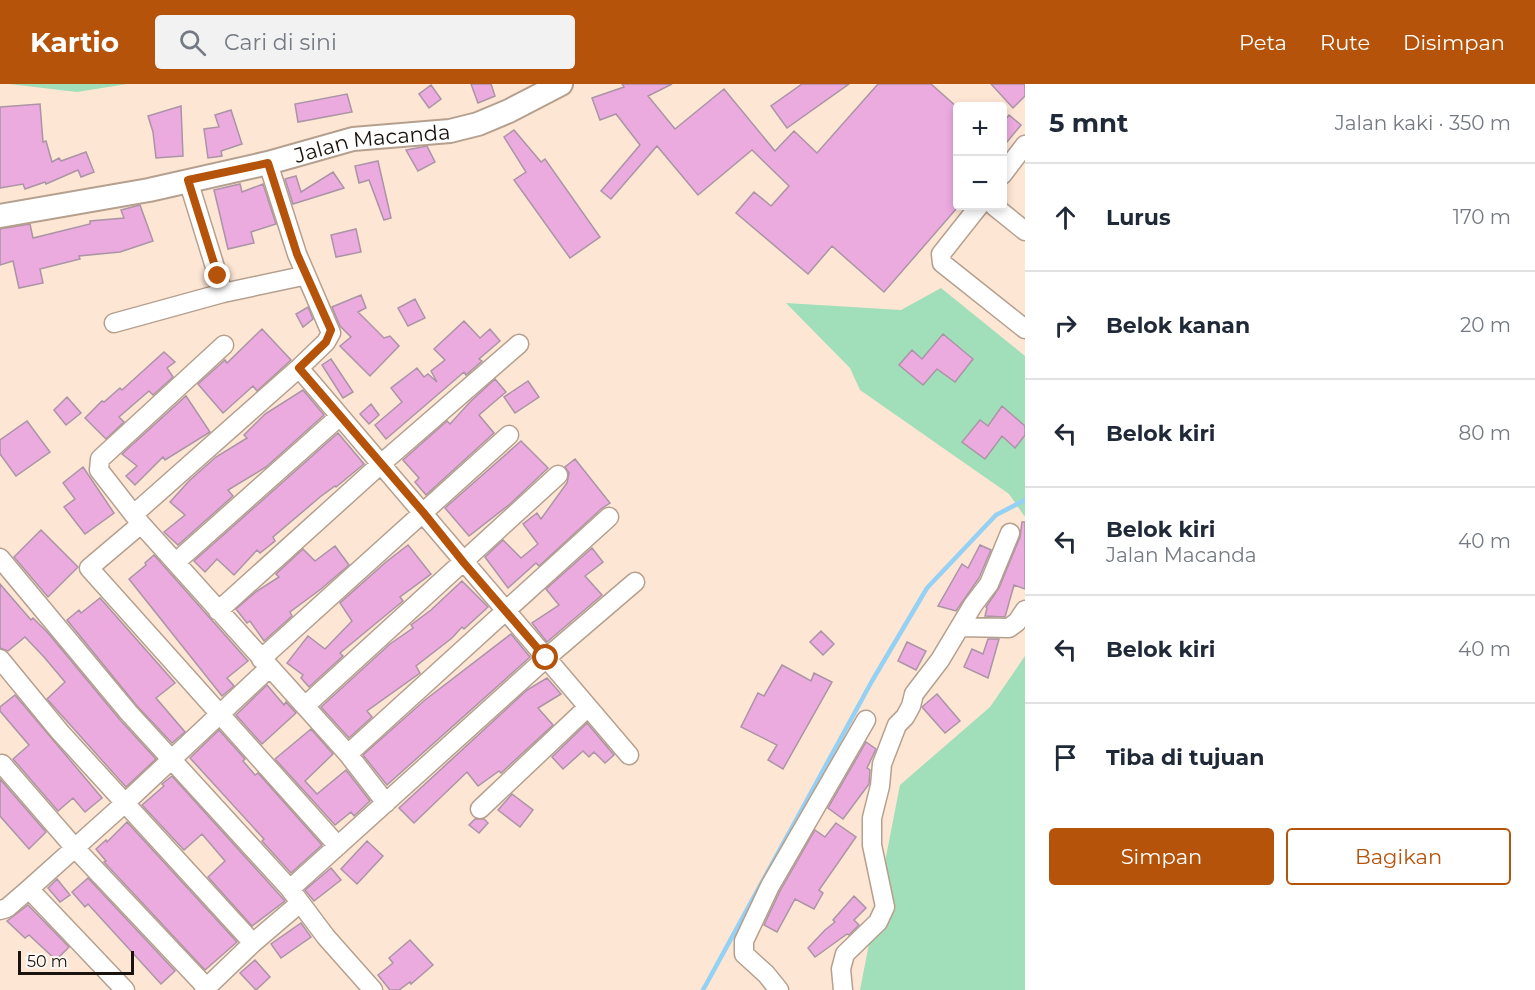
<!DOCTYPE html>
<html lang="id">
<meta charset="utf-8">
<style>
:root{--surface:#fff;--page:#f2f2f3;--text:#1f2937;--muted:#747a83;--line:#e0e1e3;--accent:#b45309}
body{margin:0;font-family:Montserrat,sans-serif;background:var(--page);color:var(--text)}
.controls{position:absolute;right:18px;top:18px;display:grid;overflow:hidden;border-radius:6px;box-shadow:0 3px 9px #0003}
.controls button{width:54px;height:54px;display:grid;place-items:center;padding:0;border:0;border-bottom:2px solid var(--line);background:var(--surface);color:var(--text);font:30px sans-serif}
.scale{position:absolute;left:18px;bottom:15px;width:116px;box-sizing:border-box;padding-left:6px;border:3px solid #1a120c;border-top:0;font-size:16px;line-height:21px;white-space:nowrap;color:#1a120c;-webkit-text-stroke:4px #fcf7f3;paint-order:stroke}
.stop{position:absolute;width:18px;height:18px;margin:-14px;border:4px solid #b45309;border-radius:50%;background:#fff}
.stop.end{background:#b45309;border-color:#fff;box-shadow:0 2px 6px #0008}
.list{margin:0;padding:0;list-style:none}
h2{display:flex;justify-content:space-between;align-items:center;height:78px;margin:0;padding:0 24px;font-size:26px}
h2 small{font-size:20px;font-weight:400;color:var(--muted)}
.list li{display:grid;grid-template-columns:39px 1fr auto;gap:18px;align-items:center;box-sizing:border-box;height:108px;padding:0 24px;border-top:2px solid var(--line)}
.list b{display:block;font-size:22px;white-space:nowrap}
.list p{margin:0;font-size:20px;white-space:nowrap;color:var(--muted)}
.list em{font-size:20px;font-style:normal;color:var(--muted)}
.actions{display:flex;gap:12px;padding:18px 24px}
.actions a{flex:1;padding:14px 0;border:2px solid var(--accent);border-radius:6px;text-align:center;font-size:21px;color:var(--accent)}
.actions .main{background:var(--accent);color:#fff}
.icon{flex:none;width:33px;height:33px;fill:none;stroke:currentColor;stroke-width:2;stroke-linecap:round;stroke-linejoin:round}
.map{position:relative;flex:none;width:1025px;height:906px;overflow:hidden}
header{display:flex;align-items:center;gap:36px;box-sizing:border-box;height:84px;padding:0 30px;background:var(--accent);color:#fff}
header strong{font-size:28px}
nav{display:flex;gap:33px;margin-inline-start:auto;font-size:21px}
.search{width:420px;height:54px;background:var(--page);display:flex;align-items:center;gap:15px;box-sizing:border-box;padding:0 21px;border-radius:6px;color:var(--muted);font-size:22px}
main{display:flex}
aside{flex:1;background:var(--surface)}
.map>svg:first-child{display:block}
.green{fill:#a0dfb9}
.lines{fill:none;stroke-linecap:round;stroke-linejoin:round}
.stream{stroke:#94d1f5;stroke-width:4.5}
.building{fill:#ecabdf;stroke:#aa94a5;stroke-width:1.5}
.minor-casing{stroke:#b5a08f;stroke-width:21}
.tertiary-casing{stroke:#b5a08f;stroke-width:26}
.minor{stroke:#fff;stroke-width:18}
.tertiary{stroke:#fff;stroke-width:22}
.route{stroke:#b45309;stroke-width:8}
.labels{text-anchor:middle;dominant-baseline:central;stroke-width:4.5;stroke-linejoin:round;paint-order:stroke}
.street-label{font-size:21px;fill:#1a120c;stroke:#fcf7f3}
</style>
<header>
<strong>Kartio</strong>
<div class="search"><svg class="icon" aria-label="search" viewBox="0 0 24 24"><circle cx="10" cy="10" r="6"/><path d="M15 15l6 6"/></svg>Cari di sini</div>
<nav><a>Peta</a><a>Rute</a><a>Disimpan</a></nav>
</header>
<main>
<div class="map">
<svg width="1025" height="906" viewBox="0 0 1025 906">
<rect width="100%" height="100%" fill="#fde6d4"/>
<path class="green" d="M 9,0 L 127,0 L 77,8 Z
M 941,204 L 1025,272 L 1025,433 L 1009,410 L 860,306 L 850,284 L 786,219 L 901,226 Z
M 1025,572 L 1025,906 L 860,906 L 900,701 L 990,623 Z"/>
<g class="lines">
<path class="stream" d="M 703,906 L 872,597 L 927,504 L 996,431 L 1025,416"/>
</g>
<path class="building" d="M 471,0 L 491,0 L 495,12 L 478,19 Z
M 622,0 L 672,0 L 648,12 L 675,45 L 724,5 L 775,67 L 794,47 L 817,69 L 878,0 L 931,0 L 957,23 L 957,124 L 884,208 L 832,162 L 808,190 L 736,129 L 754,108 L 771,122 L 789,102 L 752,66 L 698,111 L 657,62 L 611,115 L 601,107 L 640,61 L 616,30 L 600,36 L 592,14 L 624,3 Z
M 802,0 L 849,0 L 787,44 L 771,22 Z
M 991,0 L 1025,0 L 1025,12 L 1013,24 Z
M 431,1 L 441,15 L 429,24 L 419,10 Z
M 347,10 L 352,28 L 298,38 L 295,20 Z
M 40,20 L 43,58 L 46,57 L 52,78 L 59,74 L 61,77 L 86,68 L 94,88 L 81,93 L 78,86 L 46,100 L 45,98 L 25,105 L 23,100 L 0,104 L 0,23 Z
M 181,22 L 183,72 L 156,74 L 153,48 L 148,32 Z
M 231,26 L 242,60 L 221,67 L 222,72 L 208,74 L 204,45 L 219,43 L 215,31 Z
M 1009,31 L 1021,41 L 1002,64 L 1002,40 Z
M 514,46 L 541,78 L 545,75 L 600,153 L 570,174 L 514,96 L 526,88 L 504,53 Z
M 427,62 L 435,78 L 418,87 L 406,66 Z
M 378,77 L 391,134 L 384,136 L 369,96 L 359,99 L 355,82 Z
M 333,88 L 344,104 L 293,120 L 285,95 L 296,92 L 301,108 Z
M 240,100 L 242,108 L 263,100 L 276,140 L 251,148 L 254,159 L 228,165 L 214,106 Z
M 140,121 L 153,157 L 120,168 L 79,172 L 80,175 L 40,185 L 43,199 L 19,204 L 13,177 L 0,181 L 0,145 L 30,140 L 33,154 L 90,140 L 90,137 L 124,134 L 121,126 Z
M 356,145 L 361,168 L 336,173 L 331,151 Z
M 361,211 L 366,224 L 358,228 L 384,254 L 390,252 L 399,262 L 370,292 L 340,262 L 351,253 L 340,242 L 332,223 Z
M 415,215 L 425,234 L 408,242 L 398,224 Z
M 308,223 L 313,235 L 303,243 L 296,230 Z
M 464,237 L 480,254 L 490,245 L 500,257 L 479,275 L 482,277 L 466,291 L 464,288 L 386,355 L 375,341 L 402,318 L 391,304 L 417,284 L 424,293 L 428,290 L 437,298 L 431,287 L 445,276 L 434,265 Z
M 262,245 L 291,276 L 257,307 L 253,302 L 223,329 L 198,300 L 225,276 L 227,279 Z
M 943,250 L 973,275 L 955,298 L 937,285 L 923,301 L 899,281 L 912,266 L 922,275 Z
M 164,268 L 175,278 L 167,284 L 173,293 L 153,311 L 149,307 L 119,333 L 124,338 L 106,355 L 85,334 L 102,317 L 104,318 L 120,304 L 122,306 Z
M 331,275 L 353,308 L 343,314 L 322,281 Z
M 495,295 L 506,308 L 479,331 L 494,349 L 426,411 L 415,398 L 419,394 L 403,376 L 447,337 L 450,340 L 471,317 Z
M 528,297 L 539,313 L 515,329 L 504,313 Z
M 303,306 L 324,331 L 266,383 L 228,406 L 233,412 L 178,461 L 164,448 L 185,431 L 170,418 L 190,396 L 216,373 L 247,354 L 244,351 L 265,330 Z
M 186,312 L 210,348 L 165,376 L 163,373 L 135,401 L 126,392 L 137,382 L 122,370 Z
M 67,313 L 81,329 L 66,341 L 54,326 Z
M 371,320 L 379,331 L 369,340 L 360,330 Z
M 1002,322 L 1025,342 L 1025,351 L 1015,364 L 1002,352 L 985,375 L 962,358 L 980,336 L 988,342 Z
M 27,337 L 50,368 L 16,392 L 0,370 L 0,356 Z
M 338,349 L 364,380 L 336,403 L 335,402 L 320,413 L 273,453 L 275,457 L 260,469 L 257,466 L 234,491 L 217,475 L 205,488 L 194,477 Z
M 521,357 L 548,384 L 510,420 L 469,452 L 445,424 Z
M 575,375 L 610,419 L 601,425 L 539,482 L 536,479 L 508,504 L 485,473 L 503,456 L 521,474 L 538,460 L 523,440 L 537,429 L 541,435 L 567,399 L 569,389 L 565,383 Z
M 83,383 L 114,429 L 85,450 L 64,423 L 75,415 L 63,399 Z
M 1022,438 L 1025,438 L 1025,505 L 1014,501 L 1005,533 L 985,532 L 987,524 L 986,523 L 999,504 L 1020,453 Z
M 41,446 L 78,483 L 48,513 L 14,473 Z
M 408,461 L 431,490 L 400,513 L 403,517 L 340,569 L 343,572 L 309,603 L 301,594 L 303,591 L 287,579 L 308,552 L 325,565 L 352,537 L 340,519 L 386,478 Z
M 980,461 L 991,466 L 979,494 L 956,527 L 938,522 L 962,480 L 968,484 Z
M 335,462 L 349,481 L 321,505 L 290,528 L 292,532 L 264,557 L 250,537 L 247,539 L 236,525 L 257,507 L 279,493 L 276,490 L 303,465 L 315,477 Z
M 592,464 L 603,478 L 585,492 L 602,511 L 547,558 L 532,539 L 559,521 L 546,505 Z
M 154,471 L 248,577 L 227,594 L 234,602 L 222,612 L 129,495 L 146,481 L 145,479 Z
M 462,497 L 488,523 L 464,545 L 462,543 L 452,554 L 416,582 L 420,589 L 367,627 L 372,633 L 349,654 L 321,623 L 390,560 L 413,544 L 411,541 L 431,526 Z
M 0,500 L 31,536 L 33,534 L 48,549 L 121,637 L 156,675 L 126,703 L 47,615 L 65,598 L 44,573 L 25,553 L 8,567 L 0,564 Z
M 100,514 L 175,599 L 156,614 L 185,648 L 172,659 L 137,622 L 67,536 L 79,526 L 81,529 Z
M 821,547 L 834,560 L 823,571 L 810,558 Z
M 511,550 L 530,573 L 387,701 L 363,671 L 425,616 Z
M 988,555 L 999,555 L 988,594 L 964,583 L 972,565 L 983,570 Z
M 907,558 L 926,567 L 916,586 L 898,577 Z
M 782,581 L 811,597 L 814,589 L 832,598 L 783,685 L 768,676 L 777,661 L 741,643 L 758,609 L 764,612 Z
M 547,594 L 561,610 L 538,624 L 553,641 L 501,689 L 499,687 L 478,702 L 467,688 L 414,739 L 399,724 L 527,606 Z
M 267,601 L 284,621 L 286,618 L 296,629 L 262,660 L 236,631 Z
M 937,610 L 960,637 L 945,649 L 922,623 Z
M 15,611 L 102,714 L 85,728 L 73,714 L 58,727 L 13,675 L 29,661 L 0,627 L 0,623 Z
M 587,639 L 614,671 L 605,679 L 594,668 L 589,673 L 583,667 L 563,685 L 552,673 Z
M 311,645 L 333,670 L 305,697 L 317,710 L 346,686 L 370,717 L 354,732 L 351,728 L 335,741 L 275,675 Z
M 219,646 L 245,675 L 243,677 L 255,691 L 258,689 L 322,761 L 291,789 L 262,757 L 264,755 L 190,674 Z
M 866,658 L 876,665 L 867,684 L 870,686 L 869,700 L 843,735 L 828,724 Z
M 172,692 L 285,817 L 252,842 L 208,793 L 225,777 L 202,750 L 184,766 L 142,721 L 164,702 L 162,700 Z
M 0,695 L 46,748 L 29,765 L 0,732 Z
M 512,710 L 533,726 L 520,743 L 498,726 Z
M 475,735 L 484,735 L 488,739 L 479,749 L 469,741 Z
M 127,738 L 237,858 L 205,886 L 104,778 L 106,777 L 96,765 L 106,756 L 107,758 Z
M 836,739 L 856,753 L 819,806 L 823,809 L 814,825 L 795,815 L 777,848 L 764,841 L 780,807 L 815,746 L 825,753 Z
M 367,757 L 383,772 L 357,800 L 341,785 Z
M 331,784 L 341,796 L 314,817 L 305,806 Z
M 88,794 L 175,887 L 161,900 L 88,820 L 85,823 L 72,808 Z
M 57,795 L 70,811 L 60,818 L 48,804 Z
M 854,812 L 866,824 L 854,836 L 859,841 L 849,851 L 847,850 L 815,873 L 808,864 L 825,846 L 835,838 L 833,836 Z
M 28,821 L 69,863 L 56,876 L 29,851 L 25,854 L 7,837 Z
M 301,839 L 311,853 L 281,874 L 271,860 Z
M 410,856 L 433,881 L 411,900 L 410,898 L 399,906 L 390,906 L 378,891 L 393,879 L 389,874 Z
M 255,876 L 270,893 L 256,906 L 240,889 Z"/>
<g class="lines">
<g class="minor-casing">
<path id="minor" d="M 1002,91 L 1025,61
M 188,96 L 223,209
M 979,122 L 941,170 L 942,179 L 1025,245
M 994,122 L 1025,147
M 114,239 L 223,209 L 298,193
M 224,261 L 100,375 L 99,386 L 141,440 L 348,670 L 386,719
M 299,284 L 629,671
M 134,430 L 299,284 L 326,258 L 331,249 L 297,170 L 268,79
M 141,440 L 89,484 L 338,762
M 0,474 L 129,629 L 290,805
M 176,478 L 340,332
M 218,527 L 382,379 L 519,260
M 961,543 L 1009,544 L 1017,538 L 1025,526
M 0,575 L 60,648 L 253,859
M 261,575 L 509,351
M 305,622 L 558,391
M 348,670 L 609,433
M 2,680 L 74,763 L 206,903
M 480,725 L 588,623
M 29,805 L 125,906
M 0,826 L 7,824 L 29,805 L 125,719 L 269,584
M 204,906 L 253,859 L 300,819
M 373,906 L 326,853 L 290,805 L 545,575 L 635,498
M 779,906 L 766,890 L 744,870 L 744,857 L 770,802 L 866,636
M 843,906 L 841,885 L 845,870 L 878,838 L 885,823 L 872,761 L 872,734 L 880,702 L 882,680 L 897,641 L 905,633 L 911,622 L 914,610 L 940,576 L 973,521 L 989,500 L 1010,449"/>
</g>
<g class="tertiary-casing">
<g id="tertiary">
<path id="s1" d="M 0,132 L 149,106 L 268,79 L 353,55 L 450,47 L 478,40 L 509,27 L 561,0"/>
</g>
</g>
<use href="#minor" class="minor"/>
<use href="#tertiary" class="tertiary"/>
</g>
<g class="lines">
<path class="route" d="M 218,192 L 188,96 L 268,79 L 297,170 L 331,246 L 326,258 L 299,284 L 423,428 L 464,479 L 546,574"/>
</g>
<g class="labels">
<g class="street-label">
<text stroke="none"><textPath href="#s1" startOffset="380">Jalan Macanda</textPath></text>
</g>
</g>
</svg>
<div class="controls">
<button>+</button>
<button>−</button>
</div>
<div class="scale">50 m</div>
<div class="stop" style="left:546px;top:574px"></div>
<div class="stop end" style="left:218px;top:192px"></div>
</div>
<aside>
<h2>5 mnt<small>Jalan kaki · 350 m</small></h2>
<ul class="list">
<li><svg class="icon" aria-label="ahead" viewBox="0 0 24 24"><path d="M12 20V5M6 11l6-6 6 6"/></svg><div><b>Lurus</b></div><em>170 m</em></li>
<li><svg class="icon" aria-label="right" viewBox="0 0 24 24"><path d="M7 20v-9h11M14 6l5 5-5 5"/></svg><div><b>Belok kanan</b></div><em>20 m</em></li>
<li><svg class="icon" aria-label="left" viewBox="0 0 24 24"><path d="M17 20v-9H6M10 6l-5 5 5 5"/></svg><div><b>Belok kiri</b></div><em>80 m</em></li>
<li><svg class="icon" aria-label="left" viewBox="0 0 24 24"><path d="M17 20v-9H6M10 6l-5 5 5 5"/></svg><div><b>Belok kiri</b><p>Jalan Macanda</p></div><em>40 m</em></li>
<li><svg class="icon" aria-label="left" viewBox="0 0 24 24"><path d="M17 20v-9H6M10 6l-5 5 5 5"/></svg><div><b>Belok kiri</b></div><em>40 m</em></li>
<li><svg class="icon" aria-label="arrive" viewBox="0 0 24 24"><path d="M6 21V4h12l-3 4 3 4H6"/></svg><div><b>Tiba di tujuan</b></div></li>
</ul>
<div class="actions"><a class="main">Simpan</a><a>Bagikan</a></div>
</aside>
</main>
